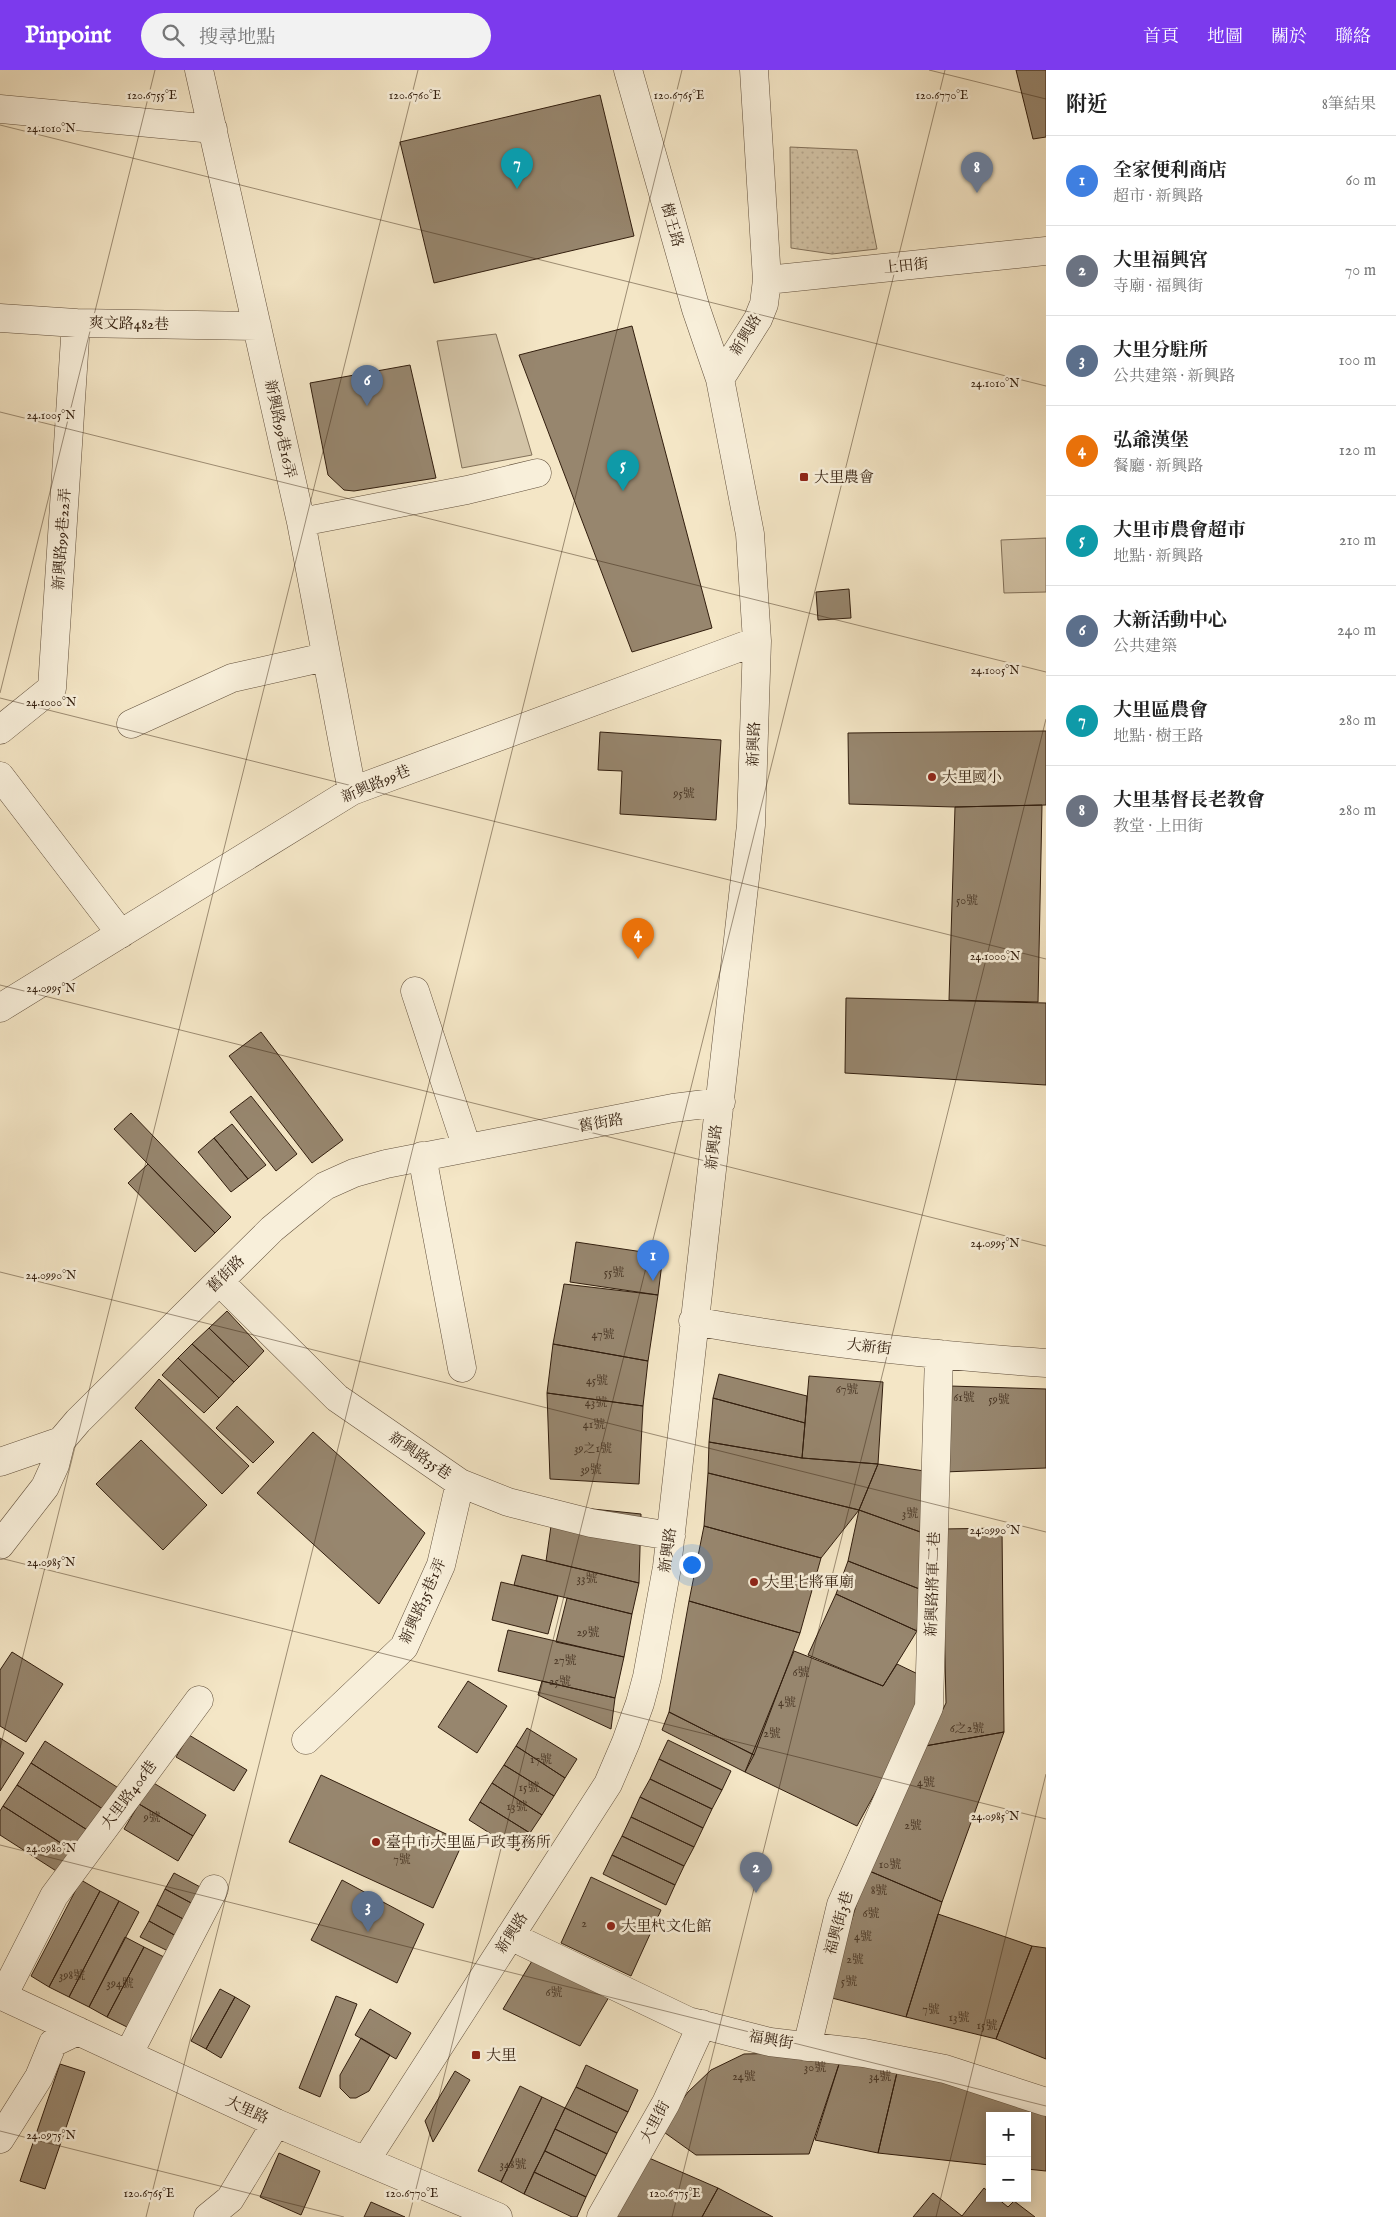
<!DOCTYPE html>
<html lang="zh-TW">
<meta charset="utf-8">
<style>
:root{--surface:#fff;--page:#f2f2f2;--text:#222;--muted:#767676;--line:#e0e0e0;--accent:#7c3aed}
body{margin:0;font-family:"IM FELL English","Noto Serif TC",serif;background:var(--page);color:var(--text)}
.controls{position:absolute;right:15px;bottom:15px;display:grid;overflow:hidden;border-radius:0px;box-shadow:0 2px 12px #0003}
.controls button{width:45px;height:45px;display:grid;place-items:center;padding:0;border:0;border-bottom:1px solid var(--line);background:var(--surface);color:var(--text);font:25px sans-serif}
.you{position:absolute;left:691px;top:1494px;width:18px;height:18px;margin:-12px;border:4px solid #fff;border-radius:50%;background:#1a73e8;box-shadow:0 0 0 8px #1a73e833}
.badge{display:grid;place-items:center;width:32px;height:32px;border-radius:50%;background:var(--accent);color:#fff;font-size:16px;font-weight:700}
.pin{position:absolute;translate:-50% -41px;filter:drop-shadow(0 1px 2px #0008)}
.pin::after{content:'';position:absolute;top:26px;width:18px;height:15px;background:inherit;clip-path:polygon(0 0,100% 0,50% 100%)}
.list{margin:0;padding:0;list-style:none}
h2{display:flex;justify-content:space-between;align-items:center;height:65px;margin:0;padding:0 20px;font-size:21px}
h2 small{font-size:16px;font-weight:400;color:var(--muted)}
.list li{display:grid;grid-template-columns:32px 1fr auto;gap:15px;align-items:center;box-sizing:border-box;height:90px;padding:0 20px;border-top:1px solid var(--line)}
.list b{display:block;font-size:19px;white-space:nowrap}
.list p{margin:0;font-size:16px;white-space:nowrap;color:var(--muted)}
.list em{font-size:16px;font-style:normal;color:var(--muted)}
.icon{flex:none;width:28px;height:28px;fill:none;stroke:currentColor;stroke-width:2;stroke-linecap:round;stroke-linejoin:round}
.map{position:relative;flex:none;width:1046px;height:2147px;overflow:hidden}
header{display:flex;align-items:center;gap:30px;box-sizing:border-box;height:70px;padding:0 25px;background:var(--accent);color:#fff}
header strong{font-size:24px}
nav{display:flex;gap:28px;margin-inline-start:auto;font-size:18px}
.search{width:350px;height:45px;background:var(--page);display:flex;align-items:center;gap:12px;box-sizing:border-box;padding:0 18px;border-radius:28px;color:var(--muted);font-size:19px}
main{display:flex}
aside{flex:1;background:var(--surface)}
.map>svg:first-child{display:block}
.grass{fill:url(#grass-dots);stroke:#82715a}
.green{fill:#d3c4a7;stroke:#82715a}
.building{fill:#97866e;stroke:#321e0e}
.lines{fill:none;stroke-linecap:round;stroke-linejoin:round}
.minor-casing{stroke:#62503c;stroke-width:29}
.minor{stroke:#f8efda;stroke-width:28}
.ticks{fill:none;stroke:#321e0e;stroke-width:1;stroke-opacity:0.45}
.poi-dot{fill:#8f2418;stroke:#f8efda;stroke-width:2}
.labels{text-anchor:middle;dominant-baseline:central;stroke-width:5;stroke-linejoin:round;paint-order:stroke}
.number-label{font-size:12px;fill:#4b3826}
.street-label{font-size:15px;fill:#321e0e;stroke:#f8efda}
.poi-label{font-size:15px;fill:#321e0e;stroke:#f8efda;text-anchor:start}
.ticks-label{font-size:12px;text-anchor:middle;fill:#321e0e;stroke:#f8efda;stroke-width:5;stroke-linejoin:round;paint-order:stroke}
</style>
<header>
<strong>Pinpoint</strong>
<div class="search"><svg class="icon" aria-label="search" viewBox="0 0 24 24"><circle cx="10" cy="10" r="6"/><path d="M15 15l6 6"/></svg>搜尋地點</div>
<nav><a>首頁</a><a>地圖</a><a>關於</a><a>聯絡</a></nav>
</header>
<main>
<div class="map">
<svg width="1046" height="2147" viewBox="0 0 1046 2147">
<defs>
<pattern id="grass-dots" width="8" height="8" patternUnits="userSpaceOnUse" patternTransform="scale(1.25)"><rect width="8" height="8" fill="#d3c4a7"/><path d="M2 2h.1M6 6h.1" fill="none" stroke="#b6a88f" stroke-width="1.8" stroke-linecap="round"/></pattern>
</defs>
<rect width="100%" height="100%" fill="#f4e6c6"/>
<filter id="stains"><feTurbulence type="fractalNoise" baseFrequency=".004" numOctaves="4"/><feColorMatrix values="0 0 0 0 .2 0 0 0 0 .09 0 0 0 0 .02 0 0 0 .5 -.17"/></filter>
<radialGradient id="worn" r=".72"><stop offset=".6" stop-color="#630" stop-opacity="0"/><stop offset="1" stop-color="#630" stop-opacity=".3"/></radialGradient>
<path class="grass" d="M 790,77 L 857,80 L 877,179 L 832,184 L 791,178 Z"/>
<path class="green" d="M 496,264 L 532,385 L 462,398 L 437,271 Z
M 1046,468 L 1046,522 L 1004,523 L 1001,470 Z"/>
<path class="building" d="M 1016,0 L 1046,0 L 1046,67 L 1033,69 Z
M 600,25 L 634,166 L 434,213 L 400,72 Z
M 632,256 L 712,558 L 632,582 L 519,285 Z
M 410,295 L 436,408 L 354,421 L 344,420 L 328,405 L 310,313 Z
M 849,519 L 851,548 L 818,550 L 816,522 Z
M 1046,661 L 1046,735 L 955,737 L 849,734 L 848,663 Z
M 600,662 L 721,670 L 716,750 L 620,744 L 622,701 L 598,700 Z
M 1042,735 L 1038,932 L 949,930 L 955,737 Z
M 846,928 L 1046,933 L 1046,1015 L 845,1003 Z
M 261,962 L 343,1070 L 312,1093 L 229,986 Z
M 251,1026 L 297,1084 L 276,1101 L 230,1042 Z
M 131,1043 L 231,1147 L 215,1163 L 114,1059 Z
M 232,1054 L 266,1095 L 248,1109 L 214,1068 Z
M 214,1068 L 248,1109 L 231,1122 L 198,1082 Z
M 148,1094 L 215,1163 L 195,1182 L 128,1113 Z
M 576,1172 L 663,1185 L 658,1225 L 570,1212 Z
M 564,1214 L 658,1225 L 648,1291 L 553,1274 Z
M 227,1241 L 264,1281 L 249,1297 L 209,1258 Z
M 209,1258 L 249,1297 L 234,1312 L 192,1274 Z
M 192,1274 L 234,1312 L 219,1328 L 178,1288 Z
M 553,1274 L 648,1291 L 643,1336 L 547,1323 Z
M 178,1288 L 219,1328 L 204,1343 L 162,1305 Z
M 719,1304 L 807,1326 L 805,1353 L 713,1328 Z
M 809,1306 L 883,1312 L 878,1394 L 802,1388 Z
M 159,1309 L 249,1396 L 222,1424 L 135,1338 Z
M 950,1316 L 1046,1319 L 1046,1398 L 944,1402 Z
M 547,1323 L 643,1336 L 639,1414 L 550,1409 Z
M 713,1328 L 805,1353 L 802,1388 L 709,1372 Z
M 237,1336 L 274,1372 L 253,1393 L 216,1358 Z
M 313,1362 L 425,1463 L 379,1534 L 257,1423 Z
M 141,1370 L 207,1435 L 163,1480 L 96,1414 Z
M 709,1372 L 802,1388 L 878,1394 L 859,1440 L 708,1403 Z
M 878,1394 L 931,1402 L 926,1464 L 859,1440 Z
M 708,1403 L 859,1440 L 821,1488 L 704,1456 Z
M 554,1435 L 641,1444 L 639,1513 L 546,1491 Z
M 859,1440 L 926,1464 L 922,1520 L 848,1491 Z
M 704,1456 L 821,1488 L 800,1563 L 689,1531 Z
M 1002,1458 L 1004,1662 L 925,1676 L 946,1633 L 942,1459 Z
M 522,1485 L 639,1513 L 632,1544 L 514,1515 Z
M 848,1491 L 922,1520 L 917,1561 L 836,1524 Z
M 501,1512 L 558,1526 L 548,1564 L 492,1550 Z
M 836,1524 L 917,1561 L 883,1616 L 808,1585 Z
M 567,1528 L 632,1544 L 624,1587 L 556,1572 Z
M 689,1531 L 800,1563 L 754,1685 L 669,1642 Z
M 508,1560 L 624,1587 L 615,1628 L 498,1601 Z
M 794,1581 L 883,1616 L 897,1594 L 922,1606 L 923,1635 L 857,1756 L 745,1702 Z
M 12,1582 L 63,1614 L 26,1672 L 0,1656 L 0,1600 Z
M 468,1611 L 507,1636 L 477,1683 L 438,1657 Z
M 542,1611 L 615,1628 L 611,1659 L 538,1625 Z
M 669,1642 L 754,1685 L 745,1702 L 662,1660 Z
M 527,1658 L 577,1689 L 565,1708 L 516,1676 Z
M 1004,1662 L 942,1832 L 867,1800 L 925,1676 Z
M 189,1665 L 247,1700 L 234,1721 L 176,1687 Z
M 0,1668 L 24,1683 L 0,1721 Z
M 668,1670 L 731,1701 L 722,1720 L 659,1689 Z
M 45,1671 L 120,1719 L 106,1741 L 31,1693 Z
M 516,1676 L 565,1708 L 554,1726 L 504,1695 Z
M 659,1689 L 722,1720 L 712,1739 L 650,1709 Z
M 31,1693 L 106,1741 L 92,1763 L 17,1715 Z
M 504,1695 L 554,1726 L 542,1745 L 492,1713 Z
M 321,1705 L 463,1772 L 433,1838 L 289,1772 Z
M 650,1709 L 712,1739 L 703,1758 L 640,1727 Z
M 152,1712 L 206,1745 L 193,1766 L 139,1734 Z
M 492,1713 L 542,1745 L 530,1763 L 480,1732 Z
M 17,1715 L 92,1763 L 78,1784 L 3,1736 Z
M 640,1727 L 703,1758 L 694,1777 L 631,1747 Z
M 480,1732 L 530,1763 L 518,1781 L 469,1750 Z
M 139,1734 L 193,1766 L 178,1791 L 124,1759 Z
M 3,1736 L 78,1784 L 64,1806 L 0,1765 L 0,1741 Z
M 631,1747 L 694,1777 L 684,1796 L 622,1766 Z
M 622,1766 L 684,1796 L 675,1815 L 612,1785 Z
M 612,1785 L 675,1815 L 666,1835 L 603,1804 Z
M 867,1800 L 942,1832 L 906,1947 L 828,1927 Z
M 174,1803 L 204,1819 L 195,1835 L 165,1819 Z
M 591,1807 L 661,1840 L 631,1906 L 561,1873 Z
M 81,1810 L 100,1821 L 49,1917 L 31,1906 Z
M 342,1810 L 424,1854 L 397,1913 L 311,1870 Z
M 165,1819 L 195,1835 L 187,1851 L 157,1835 Z
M 100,1821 L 119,1831 L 69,1927 L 49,1917 Z
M 119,1831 L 139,1842 L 89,1937 L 69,1927 Z
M 157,1835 L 187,1851 L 178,1867 L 149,1851 Z
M 938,1844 L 1032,1876 L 996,1969 L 906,1947 Z
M 149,1851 L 178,1867 L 170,1882 L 140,1867 Z
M 125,1867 L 144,1877 L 107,1947 L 89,1937 Z
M 1032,1876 L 1046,1878 L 1046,1989 L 996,1969 Z
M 144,1877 L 164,1887 L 127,1957 L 107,1947 Z
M 532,1891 L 609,1927 L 580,1976 L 503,1939 Z
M 220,1919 L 235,1927 L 206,1979 L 191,1971 Z
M 336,1926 L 357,1934 L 320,2027 L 299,2018 Z
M 235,1927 L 250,1936 L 221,1988 L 206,1979 Z
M 370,1939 L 411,1963 L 396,1989 L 355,1965 Z
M 361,1968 L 390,1985 L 369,2021 L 356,2028 L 350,2028 L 340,2018 L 340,2005 Z
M 793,1983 L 841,1988 L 809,2084 L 696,2085 L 661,2060 L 688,2022 L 711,2000 L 744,1984 Z
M 841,1988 L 899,1994 L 878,2083 L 815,2070 Z
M 60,1994 L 85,2002 L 45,2119 L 20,2111 Z
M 899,1994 L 1046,2041 L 1046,2101 L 1027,2099 L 1027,2046 L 990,2046 L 990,2095 L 878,2083 Z
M 586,1995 L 638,2020 L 628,2042 L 576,2017 Z
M 455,2001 L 470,2010 L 433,2072 L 425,2051 Z
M 520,2016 L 542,2027 L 501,2112 L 478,2101 Z
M 576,2017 L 628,2042 L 617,2063 L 565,2038 Z
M 542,2027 L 565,2038 L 524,2124 L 501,2112 Z
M 565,2038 L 617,2063 L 607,2084 L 555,2059 Z
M 555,2059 L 607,2084 L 596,2106 L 545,2081 Z
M 545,2081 L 596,2106 L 586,2127 L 534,2102 Z
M 279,2083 L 320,2101 L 301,2145 L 260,2127 Z
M 649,2088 L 718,2118 L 702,2147 L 613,2147 Z
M 534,2102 L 586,2127 L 577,2147 L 572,2147 L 524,2124 Z
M 718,2118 L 773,2147 L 702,2147 Z
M 984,2118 L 990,2123 L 990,2128 L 997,2128 L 1008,2137 L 1014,2131 L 1035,2147 L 913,2147 L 933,2123 L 962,2146 Z
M 371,2132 L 405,2147 L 364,2147 Z"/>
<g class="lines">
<g class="minor-casing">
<path id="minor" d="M 199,0 L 301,452 L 352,721
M 0,39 L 213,59
M 767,210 L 1046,181
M 0,248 L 76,253 L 257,256
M 720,309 L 758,249 L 764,234 L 767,210 L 754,0
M 301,452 L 467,420 L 537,403
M 131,654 L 232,608 L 325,587
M 0,660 L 52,618 L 76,253
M 0,706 L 121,864
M 415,921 L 467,1078
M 0,938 L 352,721 L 757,571
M 422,1086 L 462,1298
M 220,1212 L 337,1328 L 460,1413 L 508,1432 L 591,1453 L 671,1466
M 693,1251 C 810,1272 928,1285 1046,1293
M 0,1392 L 61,1371
M 0,1475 L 45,1417 L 55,1395 L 61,1371 L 78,1351 L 272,1159 L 305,1132 L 325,1116 L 354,1103 L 386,1094 L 673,1038 L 721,1032
M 306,1670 L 404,1577 L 441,1495 L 460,1413
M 510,1866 L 688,1951 L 770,1972 L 864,1983 L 945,1999 L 1046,2032
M 0,1925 L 276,2053 L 498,2147
M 3,1926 L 54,1826 L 199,1630
M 807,1977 L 841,1835 L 929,1637 L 939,1284
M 129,1983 L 214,1819
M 0,2069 L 39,2007 L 53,1973 L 78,1961
M 366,2090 L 608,1714 L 626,1672 L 640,1633 L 647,1607 L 667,1497 L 751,755 L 757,571 L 750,464 L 720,309 L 696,239 L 628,0
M 208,2147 L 230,2129 L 276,2053
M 601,2147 L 666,2033 L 702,1954"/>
</g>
<use href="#minor" class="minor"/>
</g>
<path class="ticks" d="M 929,0 L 1046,29M 0,55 L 1046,316M 0,342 L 1046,602M 0,623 L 155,0M 0,628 L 1046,889M 0,915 L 1046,1176M 0,1202 L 1046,1462M 0,1488 L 1046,1749M 0,1678 L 418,0M 0,1775 L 1046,2036M 0,2061 L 344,2147M 146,2147 L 682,0M 409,2147 L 945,0M 672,2147 L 1046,649M 936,2147 L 1046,1704"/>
<g class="poi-dot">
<rect x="799" y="402" width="10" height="10" rx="2.5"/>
<circle cx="932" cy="707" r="5"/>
<circle cx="754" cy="1512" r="5"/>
<circle cx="376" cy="1772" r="5"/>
<circle cx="611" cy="1856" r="5"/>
<rect x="471" y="1980" width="10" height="10" rx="2.5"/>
</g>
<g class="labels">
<g class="number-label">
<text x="684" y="723">95號</text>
<text x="967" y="830">50號</text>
<text x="614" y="1202">55號</text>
<text x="603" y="1264">47號</text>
<text x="597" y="1310">45號</text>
<text x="847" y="1319">67號</text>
<text x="964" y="1327">61號</text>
<text x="999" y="1329">59號</text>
<text x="596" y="1332">43號</text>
<text x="594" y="1354">41號</text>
<text x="593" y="1378">39之1號</text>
<text x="591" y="1399">39號</text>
<text x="910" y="1443">3號</text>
<text x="587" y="1508">33號</text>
<text x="588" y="1562">29號</text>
<text x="565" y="1590">27號</text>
<text x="801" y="1602">6號</text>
<text x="560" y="1611">25號</text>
<text x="787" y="1632">4號</text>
<text x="967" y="1658">6之2號</text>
<text x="772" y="1663">2號</text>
<text x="541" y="1689">17號</text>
<text x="926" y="1712">4號</text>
<text x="529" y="1717">15號</text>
<text x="517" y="1736">13號</text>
<text x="152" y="1747">9號</text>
<text x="913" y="1755">2號</text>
<text x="402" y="1789">7號</text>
<text x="890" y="1794">10號</text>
<text x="879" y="1820">8號</text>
<text x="871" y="1843">6號</text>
<text x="584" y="1853">2</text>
<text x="863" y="1866">4號</text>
<text x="855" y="1889">2號</text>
<text x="72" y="1905">398號</text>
<text x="849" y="1911">5號</text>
<text x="120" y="1913">394號</text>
<text x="554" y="1922">6號</text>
<text x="931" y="1939">7號</text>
<text x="959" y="1947">13號</text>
<text x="987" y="1955">15號</text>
<text x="815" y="1997">30號</text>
<text x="744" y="2006">24號</text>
<text x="880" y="2006">34號</text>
<text x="513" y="2094">348號</text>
</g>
<g class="street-label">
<text transform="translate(672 155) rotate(74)">樹王路</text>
<text transform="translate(906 196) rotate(-6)">上田街</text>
<text transform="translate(129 254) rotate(1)">爽文路482巷</text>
<text transform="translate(746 265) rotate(-59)">新興路</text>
<text transform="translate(280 359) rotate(78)">新興路99巷16弄</text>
<text transform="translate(62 469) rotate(-86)">新興路99巷22弄</text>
<text transform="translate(754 674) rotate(-88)">新興路</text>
<text transform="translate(376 714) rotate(-23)">新興路99巷</text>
<text transform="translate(601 1053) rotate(-10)">舊街路</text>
<text transform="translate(714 1077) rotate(-83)">新興路</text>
<text transform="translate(226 1204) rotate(-45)">舊街路</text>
<text transform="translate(869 1277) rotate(6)">大新街</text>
<text transform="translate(420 1386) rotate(34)">新興路35巷</text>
<text transform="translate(668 1480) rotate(-82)">新興路</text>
<text transform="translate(933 1514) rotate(-88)">新興路將軍二巷</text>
<text transform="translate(423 1531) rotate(-66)">新興路35巷1弄</text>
<text transform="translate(129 1725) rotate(-53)">大里路406巷</text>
<text transform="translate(839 1853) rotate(-74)">福興街3巷</text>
<text transform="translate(512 1863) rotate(-57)">新興路</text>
<text transform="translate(771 1970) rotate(10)">福興街</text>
<text transform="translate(247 2040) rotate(25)">大里路</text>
<text transform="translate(655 2052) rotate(-62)">大里街</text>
</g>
<g class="poi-label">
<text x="814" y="407">大里農會</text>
<text x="942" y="707">大里國小</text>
<text x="764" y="1512">大里七將軍廟</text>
<text x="386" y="1772">臺中市大里區戶政事務所</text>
<text x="621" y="1856">大里杙文化館</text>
<text x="486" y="1985">大里</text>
</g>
</g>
<g class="ticks-label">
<text x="152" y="29">120.6755°E</text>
<text x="415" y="29">120.6760°E</text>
<text x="679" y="29">120.6765°E</text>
<text x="942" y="29">120.6770°E</text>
<text x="51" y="62">24.1010°N</text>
<text x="995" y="317">24.1010°N</text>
<text x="51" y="349">24.1005°N</text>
<text x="995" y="604">24.1005°N</text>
<text x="51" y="636">24.1000°N</text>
<text x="995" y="890">24.1000°N</text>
<text x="51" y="922">24.0995°N</text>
<text x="995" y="1177">24.0995°N</text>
<text x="51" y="1209">24.0990°N</text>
<text x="995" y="1464">24.0990°N</text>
<text x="51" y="1496">24.0985°N</text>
<text x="995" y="1750">24.0985°N</text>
<text x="51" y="1782">24.0980°N</text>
<text x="51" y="2069">24.0975°N</text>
<text x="149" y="2127">120.6765°E</text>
<text x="412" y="2127">120.6770°E</text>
<text x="675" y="2127">120.6775°E</text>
</g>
<rect width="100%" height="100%" filter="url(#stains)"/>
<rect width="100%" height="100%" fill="url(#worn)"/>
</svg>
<div class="controls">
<button>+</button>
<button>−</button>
</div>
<div class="you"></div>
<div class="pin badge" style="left:653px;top:1211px;background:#3f7fe0">1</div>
<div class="pin badge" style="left:756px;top:1823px;background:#6b7280">2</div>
<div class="pin badge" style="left:368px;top:1862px;background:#5c6f8a">3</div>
<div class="pin badge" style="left:638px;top:889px;background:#e8710a">4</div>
<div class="pin badge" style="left:623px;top:421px;background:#0f9aa8">5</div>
<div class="pin badge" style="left:367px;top:336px;background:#5c6f8a">6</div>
<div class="pin badge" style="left:517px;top:119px;background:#0f9aa8">7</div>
<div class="pin badge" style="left:977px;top:123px;background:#6b7280">8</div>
</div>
<aside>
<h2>附近<small>8筆結果</small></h2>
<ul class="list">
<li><span class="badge" style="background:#3f7fe0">1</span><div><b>全家便利商店</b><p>超市 · 新興路</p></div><em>60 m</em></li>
<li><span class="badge" style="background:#6b7280">2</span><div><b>大里福興宮</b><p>寺廟 · 福興街</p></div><em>70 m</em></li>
<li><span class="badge" style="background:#5c6f8a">3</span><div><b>大里分駐所</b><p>公共建築 · 新興路</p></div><em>100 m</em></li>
<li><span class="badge" style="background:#e8710a">4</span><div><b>弘爺漢堡</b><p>餐廳 · 新興路</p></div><em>120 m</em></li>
<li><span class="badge" style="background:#0f9aa8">5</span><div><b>大里市農會超市</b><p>地點 · 新興路</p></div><em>210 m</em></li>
<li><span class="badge" style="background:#5c6f8a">6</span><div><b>大新活動中心</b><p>公共建築</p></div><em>240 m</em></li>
<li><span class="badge" style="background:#0f9aa8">7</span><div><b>大里區農會</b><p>地點 · 樹王路</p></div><em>280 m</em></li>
<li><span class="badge" style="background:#6b7280">8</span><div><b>大里基督長老教會</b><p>教堂 · 上田街</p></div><em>280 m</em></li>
</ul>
</aside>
</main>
